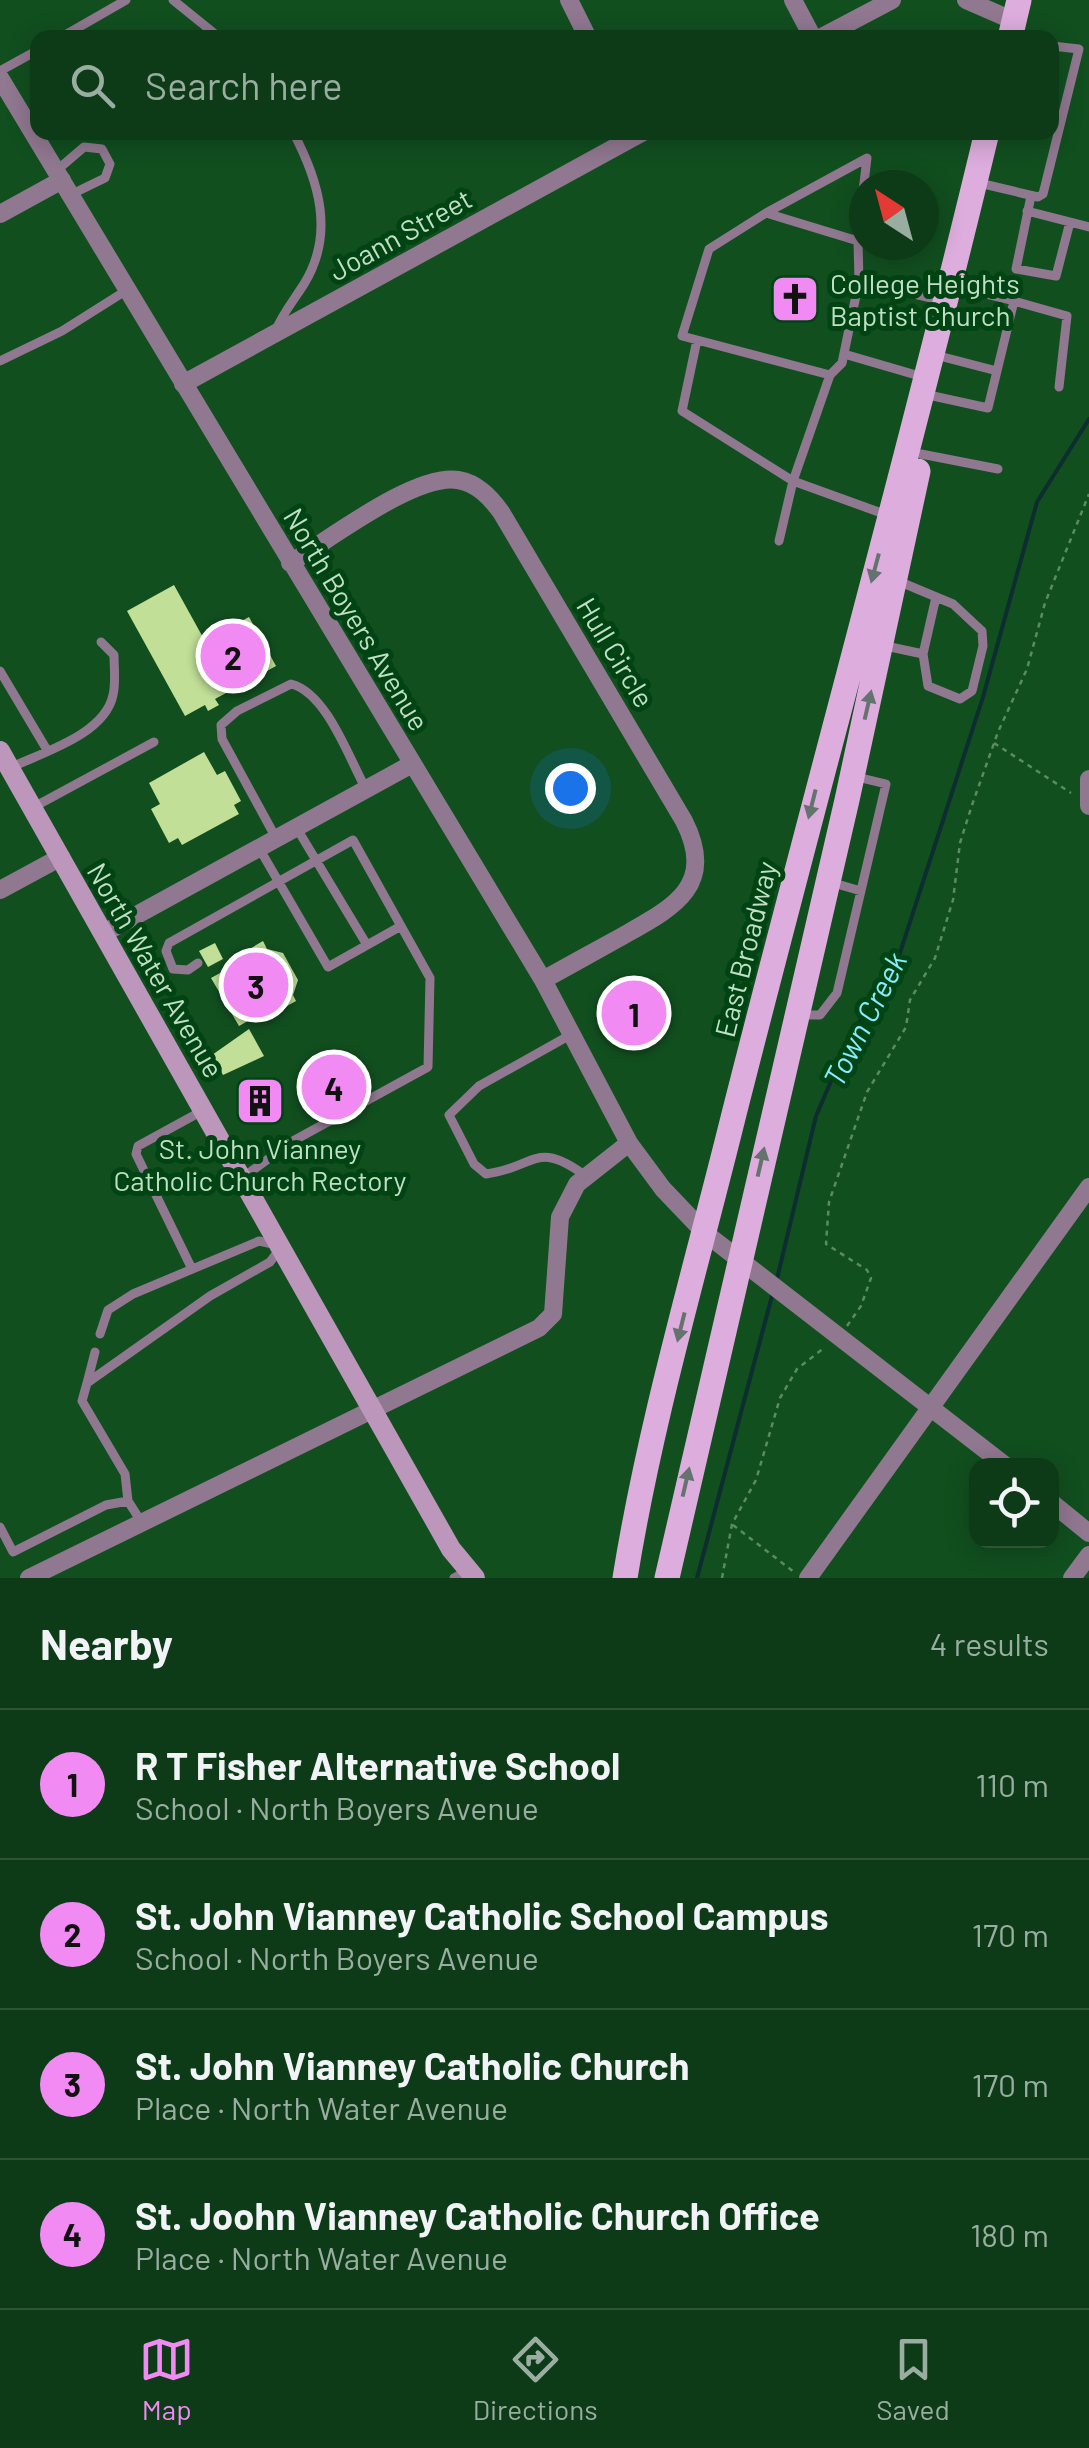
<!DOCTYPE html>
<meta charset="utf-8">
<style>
:root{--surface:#0d3b17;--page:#164220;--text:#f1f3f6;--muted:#9aada1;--line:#2d5536;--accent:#f28af3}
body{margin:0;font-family:Barlow,sans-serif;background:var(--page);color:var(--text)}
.controls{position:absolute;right:30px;bottom:30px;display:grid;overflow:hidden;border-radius:20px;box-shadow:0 5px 25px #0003}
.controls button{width:90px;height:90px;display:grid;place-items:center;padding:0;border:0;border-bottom:2px solid var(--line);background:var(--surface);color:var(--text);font:50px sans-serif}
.compass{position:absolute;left:849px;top:170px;width:90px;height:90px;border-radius:50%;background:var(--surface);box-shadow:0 5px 25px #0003;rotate:324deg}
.you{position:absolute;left:570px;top:788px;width:35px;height:35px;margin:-25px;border:8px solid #fff;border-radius:50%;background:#1a73e8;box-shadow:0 0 0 15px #1a73e833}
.badge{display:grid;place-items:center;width:65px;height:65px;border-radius:50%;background:var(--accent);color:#111;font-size:32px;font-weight:700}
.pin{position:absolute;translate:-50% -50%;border:5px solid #fff;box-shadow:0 2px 10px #0006}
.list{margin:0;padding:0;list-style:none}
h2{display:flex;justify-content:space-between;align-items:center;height:130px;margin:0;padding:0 40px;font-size:42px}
h2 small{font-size:32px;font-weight:400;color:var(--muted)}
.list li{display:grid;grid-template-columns:65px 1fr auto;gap:30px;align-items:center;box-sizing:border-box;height:150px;padding:0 40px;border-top:2px solid var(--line)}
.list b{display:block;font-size:38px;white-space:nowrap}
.list p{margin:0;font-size:32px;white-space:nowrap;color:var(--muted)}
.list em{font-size:32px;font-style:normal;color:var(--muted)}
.icon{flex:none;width:55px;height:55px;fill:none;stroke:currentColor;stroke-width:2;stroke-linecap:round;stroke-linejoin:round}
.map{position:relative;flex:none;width:1089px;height:1578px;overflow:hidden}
.search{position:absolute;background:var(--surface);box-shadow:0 5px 25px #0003;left:30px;right:30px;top:30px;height:110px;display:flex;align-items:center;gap:25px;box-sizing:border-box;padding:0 35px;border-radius:20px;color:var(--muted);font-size:38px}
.sheet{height:730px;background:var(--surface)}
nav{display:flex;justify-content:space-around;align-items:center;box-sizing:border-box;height:140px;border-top:2px solid var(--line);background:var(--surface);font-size:28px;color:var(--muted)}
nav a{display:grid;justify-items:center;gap:5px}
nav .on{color:var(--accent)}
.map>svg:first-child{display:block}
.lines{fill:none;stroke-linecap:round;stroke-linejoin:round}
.stream{stroke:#0d2d31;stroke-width:4}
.building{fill:#c1df97}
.path{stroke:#5b8b64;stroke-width:2.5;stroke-dasharray:5 5;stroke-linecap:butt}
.lane{stroke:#907890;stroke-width:9}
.street{stroke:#907890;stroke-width:18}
.secondary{stroke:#bc96bb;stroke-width:20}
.primary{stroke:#ddaddd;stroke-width:25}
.oneway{fill:#64736e}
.labels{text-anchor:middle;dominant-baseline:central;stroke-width:10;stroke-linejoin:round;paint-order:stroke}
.street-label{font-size:28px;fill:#c1dfc3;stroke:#014414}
.poi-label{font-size:28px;fill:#c1dfc3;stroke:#014414;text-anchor:start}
.water-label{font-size:30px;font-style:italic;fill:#85eefd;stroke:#014414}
</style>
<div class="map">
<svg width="1089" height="1578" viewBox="0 0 1089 1578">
<rect width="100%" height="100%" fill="#114f1f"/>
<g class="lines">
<path class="stream" d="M 776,1283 L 816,1116 L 851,1035 L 897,962 L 983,697 L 1037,502 L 1089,419
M 697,1578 L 773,1292"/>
</g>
<path class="building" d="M 174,585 L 205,641 L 249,617 L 276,666 L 215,699 L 219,705 L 208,711 L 205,705 L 185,716 L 127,611 Z
M 204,752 L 217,775 L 225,771 L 241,801 L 234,805 L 239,814 L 182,845 L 178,838 L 169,843 L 151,809 L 160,804 L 149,783 Z
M 263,941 L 267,949 L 283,953 L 298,980 L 293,995 L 296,1001 L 269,1016 L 260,1000 L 251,1005 L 257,1016 L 239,1026 L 211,978 L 231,967 L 237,977 L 245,973 L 236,957 Z
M 215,943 L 223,959 L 208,967 L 199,951 Z
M 249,1029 L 264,1056 L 223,1075 L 212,1055 Z
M 335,1058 L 343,1072 L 349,1069 L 356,1081 L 349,1085 L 358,1099 L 331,1113 L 309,1072 Z
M 262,1082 L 275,1105 L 254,1116 L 245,1098 L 251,1095 L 248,1089 Z"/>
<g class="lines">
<path class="path" d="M 994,743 L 1071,793
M 847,1326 L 861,1306 L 871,1278 L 867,1270 L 826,1244 L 829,1202 L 867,1092 L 906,1027 L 910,1000 L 935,958 L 953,900 L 960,843 L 972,805 L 998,732 L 1027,669 L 1045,603 L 1089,494
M 733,1525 L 794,1572
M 722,1578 L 732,1524 L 756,1480 L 780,1398 L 797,1369 L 824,1348"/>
<path class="lane" d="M 173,0 L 220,38
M 60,38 L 126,0
M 0,71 L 38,50
M 56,171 L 84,147 L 102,149 L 110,164 L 105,178 L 70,195
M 975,182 L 1038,197 L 1043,194 L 1079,49 L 1052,46
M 1031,196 L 1016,269 L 1056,276 L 1070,222
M 1027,211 L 1089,227
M 766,213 L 867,158 L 857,241
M 1014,301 L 1067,316 L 1059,387
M 275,332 C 282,314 294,300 304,284 C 335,234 319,181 293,132
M 697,340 L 682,411 L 793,481 L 830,375 L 842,363 L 859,281 L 944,301
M 844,354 L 923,377
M 943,357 L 997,371
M 0,361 L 62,331 L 127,290
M 830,375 L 682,336 L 709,249 L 766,213 L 858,241 L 859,281
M 933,396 L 988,408 L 1014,301 L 953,286
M 921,454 L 998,469
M 779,541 L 793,481 L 887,515
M 881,645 L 923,654 L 928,686 L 960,699 L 972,691 L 983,646 L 982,631 L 953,604 L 898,581
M 923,654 L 936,597
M 0,671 L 47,750
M 12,767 C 44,752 105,734 113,695 C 116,683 114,668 114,655 L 101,642
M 32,808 L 154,742
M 296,827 L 367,945
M 276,838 L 222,739 L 221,725 L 237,711 L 291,684 C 327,693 349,759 366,789
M 259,848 L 328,967 L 401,926
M 830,882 L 861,891
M 198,963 L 188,970 L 173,969 L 166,951 L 169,943 L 353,840 L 430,978 L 428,1067 L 293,1141 L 242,1178
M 799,1015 L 820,1015 L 837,993 L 886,784 L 853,776
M 572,1034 L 479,1086 L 449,1115 L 474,1164 L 486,1174 C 536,1168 535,1138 587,1177
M 191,1267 L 136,1154 L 138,1146 L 202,1111
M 100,1334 L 108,1310 L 133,1294 L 259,1241 L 282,1246 L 270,1262 L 210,1296 L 87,1383 L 82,1401 L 125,1474 L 128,1501 L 142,1523
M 87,1383 L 95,1352
M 0,1527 L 13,1552 L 106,1505 L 128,1501
M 454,1578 L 467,1571"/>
<path class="street" d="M 569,0 L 588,38
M 793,0 L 813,38
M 966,0 L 1014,21
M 820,38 L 892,0
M 0,78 L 543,980 L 629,1143 L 663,1189 L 705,1233 L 1006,1466
M 0,214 L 62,180
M 183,384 L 643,132
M 290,563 C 329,540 415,473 458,480 C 477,483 490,497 501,512 L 684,821 C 718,888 670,909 619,938 C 594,952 568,966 543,980
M 1089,779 L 1089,806
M 0,890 L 61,857
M 104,933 L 412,764
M 1052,1503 L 1089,1533
M 29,1578 L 539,1328 L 553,1314 L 560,1217 L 577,1184 L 629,1143
M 808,1578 L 1089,1187
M 1072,1578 L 1089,1555"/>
<path class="secondary" d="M 0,751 L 451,1549 L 475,1578"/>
<path class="primary" d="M 1010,38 L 1019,0
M 625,1578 C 650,1422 696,1268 734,1114 C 817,787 908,461 987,132
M 667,1578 L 847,800 L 918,471"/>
</g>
<defs><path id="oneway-solid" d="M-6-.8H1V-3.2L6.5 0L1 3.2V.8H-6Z" transform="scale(2.5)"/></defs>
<g class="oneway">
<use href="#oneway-solid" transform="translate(875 568) rotate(105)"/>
<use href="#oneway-solid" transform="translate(868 705) rotate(-77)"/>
<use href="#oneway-solid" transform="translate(812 804) rotate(104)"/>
<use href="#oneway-solid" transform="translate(761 1162) rotate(-77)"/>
<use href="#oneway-solid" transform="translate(681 1327) rotate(104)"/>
<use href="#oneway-solid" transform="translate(686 1482) rotate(-77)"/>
</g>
<defs>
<g id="church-square" transform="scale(2.5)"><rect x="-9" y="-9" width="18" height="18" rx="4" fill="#f28af3" stroke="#014414"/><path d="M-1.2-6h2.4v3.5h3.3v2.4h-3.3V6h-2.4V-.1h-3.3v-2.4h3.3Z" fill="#111"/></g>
<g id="building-square" transform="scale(2.5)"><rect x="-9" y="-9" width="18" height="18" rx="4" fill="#f28af3" stroke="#014414"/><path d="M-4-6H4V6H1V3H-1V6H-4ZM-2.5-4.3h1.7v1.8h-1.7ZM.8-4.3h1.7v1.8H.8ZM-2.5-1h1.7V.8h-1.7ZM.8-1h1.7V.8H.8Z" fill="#111"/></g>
</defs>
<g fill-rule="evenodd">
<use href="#church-square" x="795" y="299"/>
<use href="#building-square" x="260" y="1101"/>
</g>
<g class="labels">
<g class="street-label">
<text transform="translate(400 234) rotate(-29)">Joann Street</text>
<text transform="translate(357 619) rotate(59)">North Boyers Avenue</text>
<text transform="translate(616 652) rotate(59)">Hull Circle</text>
<text transform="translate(745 949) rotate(-76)">East Broadway</text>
<text transform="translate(156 970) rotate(60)">North Water Avenue</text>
</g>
<g class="poi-label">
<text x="830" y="283">College Heights<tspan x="830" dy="32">Baptist Church</tspan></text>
<text x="260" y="1148" text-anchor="middle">St. John Vianney<tspan x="260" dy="32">Catholic Church Rectory</tspan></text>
</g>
<g class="water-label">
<text transform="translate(864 1019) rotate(-63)">Town Creek</text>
</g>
</g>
</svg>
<div class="controls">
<button><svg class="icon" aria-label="locate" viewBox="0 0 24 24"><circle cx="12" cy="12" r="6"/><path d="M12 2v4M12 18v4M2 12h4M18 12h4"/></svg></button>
</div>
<svg class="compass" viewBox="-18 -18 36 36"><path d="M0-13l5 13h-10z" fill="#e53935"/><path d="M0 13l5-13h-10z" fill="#9aada1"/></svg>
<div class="you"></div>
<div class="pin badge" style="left:634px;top:1013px">1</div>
<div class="pin badge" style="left:233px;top:656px">2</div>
<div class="pin badge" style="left:256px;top:985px">3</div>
<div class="pin badge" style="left:334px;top:1087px">4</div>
<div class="search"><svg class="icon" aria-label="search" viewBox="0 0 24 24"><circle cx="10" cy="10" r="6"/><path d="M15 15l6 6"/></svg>Search here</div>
</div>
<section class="sheet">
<h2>Nearby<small>4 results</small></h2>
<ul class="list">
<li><span class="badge">1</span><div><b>R T Fisher Alternative School</b><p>School · North Boyers Avenue</p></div><em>110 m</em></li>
<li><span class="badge">2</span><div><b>St. John Vianney Catholic School Campus</b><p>School · North Boyers Avenue</p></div><em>170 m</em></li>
<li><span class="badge">3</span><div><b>St. John Vianney Catholic Church</b><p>Place · North Water Avenue</p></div><em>170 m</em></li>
<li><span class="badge">4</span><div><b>St. Joohn Vianney Catholic Church Office</b><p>Place · North Water Avenue</p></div><em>180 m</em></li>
</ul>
</section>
<nav>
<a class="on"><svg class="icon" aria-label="map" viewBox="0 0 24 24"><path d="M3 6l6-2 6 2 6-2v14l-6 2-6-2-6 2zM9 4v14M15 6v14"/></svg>Map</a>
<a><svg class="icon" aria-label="directions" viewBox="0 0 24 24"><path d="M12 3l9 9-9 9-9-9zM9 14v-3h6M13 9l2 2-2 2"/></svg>Directions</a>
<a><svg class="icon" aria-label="saved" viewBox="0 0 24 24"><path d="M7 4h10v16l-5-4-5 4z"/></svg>Saved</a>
</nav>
